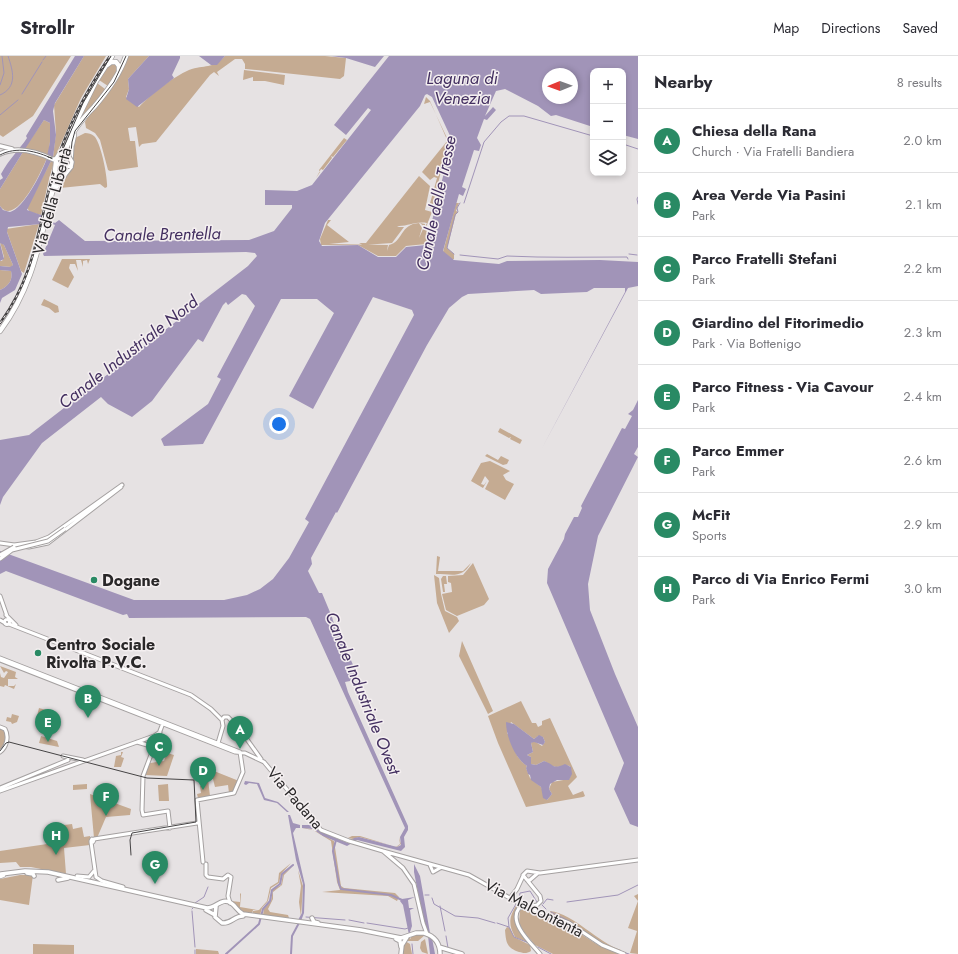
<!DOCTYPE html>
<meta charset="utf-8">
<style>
:root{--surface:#fff;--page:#f7f7f7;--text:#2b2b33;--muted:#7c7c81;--line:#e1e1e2;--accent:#298a64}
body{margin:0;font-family:Jost,sans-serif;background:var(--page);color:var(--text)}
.controls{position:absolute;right:12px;top:12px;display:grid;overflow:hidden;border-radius:8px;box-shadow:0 2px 6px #0003}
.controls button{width:36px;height:36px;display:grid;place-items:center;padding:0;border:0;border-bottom:1px solid var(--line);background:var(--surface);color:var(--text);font:20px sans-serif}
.compass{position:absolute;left:542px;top:12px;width:36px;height:36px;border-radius:50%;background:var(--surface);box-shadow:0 2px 6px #0003;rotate:269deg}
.you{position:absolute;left:279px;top:368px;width:14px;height:14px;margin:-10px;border:3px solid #fff;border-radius:50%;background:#1a73e8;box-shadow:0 0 0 6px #1a73e833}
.badge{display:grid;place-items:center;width:26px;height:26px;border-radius:50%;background:var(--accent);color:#fff;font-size:13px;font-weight:700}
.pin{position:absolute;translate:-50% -33px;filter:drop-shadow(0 1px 2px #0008)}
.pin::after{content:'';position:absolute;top:21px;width:14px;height:12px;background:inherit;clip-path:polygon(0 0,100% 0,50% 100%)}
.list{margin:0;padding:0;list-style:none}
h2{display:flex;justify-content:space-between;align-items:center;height:52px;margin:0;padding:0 16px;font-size:17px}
h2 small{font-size:13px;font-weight:400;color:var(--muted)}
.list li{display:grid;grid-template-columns:26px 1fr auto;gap:12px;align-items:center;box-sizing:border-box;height:64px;padding:0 16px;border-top:1px solid var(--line)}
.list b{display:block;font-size:15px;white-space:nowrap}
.list p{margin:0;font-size:13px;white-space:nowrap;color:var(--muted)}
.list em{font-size:13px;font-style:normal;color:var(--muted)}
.icon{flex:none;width:22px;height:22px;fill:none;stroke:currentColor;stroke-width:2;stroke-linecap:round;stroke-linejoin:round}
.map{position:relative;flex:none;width:638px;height:898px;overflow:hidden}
header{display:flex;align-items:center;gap:24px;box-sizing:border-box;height:56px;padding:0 20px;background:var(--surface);border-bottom:1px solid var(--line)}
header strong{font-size:19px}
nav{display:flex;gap:22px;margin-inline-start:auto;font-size:14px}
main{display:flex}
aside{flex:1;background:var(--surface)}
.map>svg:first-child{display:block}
.green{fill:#c5ab92;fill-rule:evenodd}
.water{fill:#a194b8;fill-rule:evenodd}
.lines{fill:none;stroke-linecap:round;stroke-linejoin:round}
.stream{stroke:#a194b8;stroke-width:1}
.canal{stroke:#a194b8;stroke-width:2}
.secondary-casing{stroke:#a5a1a1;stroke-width:5}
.primary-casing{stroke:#a5a1a1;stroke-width:5.5}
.highway-casing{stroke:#a5a1a1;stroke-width:6}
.secondary{stroke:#fff;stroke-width:3}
.primary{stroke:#fff;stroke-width:3.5}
.highway{stroke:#fff;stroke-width:4.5}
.tram{stroke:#454344;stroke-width:1}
.rail-casing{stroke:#454344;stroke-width:2.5}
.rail{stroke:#f4eff0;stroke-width:1;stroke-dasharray:3;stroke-linecap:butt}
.secondary-bridge-casing{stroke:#a5a1a1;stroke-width:5;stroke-linecap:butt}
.primary-bridge-casing{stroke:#a5a1a1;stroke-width:5.5;stroke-linecap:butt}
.highway-bridge-casing{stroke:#a5a1a1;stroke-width:6;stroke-linecap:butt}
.secondary-bridge{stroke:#fff;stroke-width:3}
.primary-bridge{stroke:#fff;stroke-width:3.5}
.highway-bridge{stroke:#fff;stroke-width:4.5}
.poi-dot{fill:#298a64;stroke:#f4eff0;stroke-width:1.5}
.labels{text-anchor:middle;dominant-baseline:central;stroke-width:3;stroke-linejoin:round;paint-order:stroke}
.street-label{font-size:16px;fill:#292728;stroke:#f4eff0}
.poi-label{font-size:16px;font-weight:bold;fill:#292728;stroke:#f4eff0;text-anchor:start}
.water-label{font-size:17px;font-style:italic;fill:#432f60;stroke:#f4eff0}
</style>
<header>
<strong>Strollr</strong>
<nav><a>Map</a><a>Directions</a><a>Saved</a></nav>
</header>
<main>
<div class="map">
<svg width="638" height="898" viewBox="0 0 638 898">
<rect width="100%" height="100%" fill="#e6e2e3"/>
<path class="green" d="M 0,0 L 71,0 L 33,60 L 3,81 L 0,79 Z
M 84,0 L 106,0 L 81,42 L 55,101 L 53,101 L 56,77 L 54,49 Z
M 128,0 L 149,0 L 128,23 L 129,33 L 126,41 L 139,51 C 151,38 173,21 189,14 C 205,8 212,14 225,0 L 325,0 L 346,2 L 344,20 L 340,23 L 246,13 L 245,13 L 245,8 L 242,3 L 235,3 L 217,16 L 219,20 L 214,16 L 210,19 L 156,86 L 142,88 L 139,91 L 136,71 L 128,72 L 130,85 L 135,85 L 138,111 L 110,115 L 108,114 L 100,84 L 95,77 L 86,72 L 85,66 C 98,42 120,28 128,0 Z
M 114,6 L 119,13 L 108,31 L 78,67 L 97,27 L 105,33 L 108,30 L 99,24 L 109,8 Z
M 244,14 L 285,19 L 284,29 L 265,25 L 253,25 L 253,21 L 243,24 Z
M 426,41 L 430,45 L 448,86 L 432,153 L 429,151 L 437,122 L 434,121 L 430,124 L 422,116 L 448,84 L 430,46 L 424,48 Z
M 44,64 L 50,67 L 50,86 L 48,100 L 24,93 Z
M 85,77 C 88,77 92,78 94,80 C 101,86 108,123 107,131 L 105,132 L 100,128 L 60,132 L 59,136 L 59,131 L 72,112 L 72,95 L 75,82 Z
M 344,82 L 347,84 L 333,101 L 331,100 L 332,102 L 323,114 L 321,113 L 316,122 L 320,116 L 319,114 Z
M 23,96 L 47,102 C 42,114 16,172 0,150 L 0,133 Z
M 52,103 L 54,106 L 49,123 L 41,159 L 30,156 L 27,152 Z
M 419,120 L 430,130 L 425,154 L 432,156 L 426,171 L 426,172 L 420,167 L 425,168 L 425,171 L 427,167 C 416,165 409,170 399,170 L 397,171 L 404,171 L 392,187 L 363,189 L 359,187 L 366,187 Z
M 456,147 L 459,147 L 456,155 L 458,156 L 456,158 L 447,192 L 454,198 L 454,203 L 450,203 L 443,196 Z
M 328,164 L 331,164 L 327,169 L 349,186 L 329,188 L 388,189 L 387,195 L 389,189 C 403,186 400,168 419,167 L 422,172 L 419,182 L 423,173 L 429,173 L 426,188 L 406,190 L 396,200 L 378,200 L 358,189 L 321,189 L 320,183 Z
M 39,168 L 24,217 L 21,215 L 6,173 Z
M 0,186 L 4,189 L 13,209 L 11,211 L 0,210 L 0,205 L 2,205 L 4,201 Z
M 62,203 L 90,203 L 88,208 L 87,204 L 83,205 L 83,211 L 81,204 L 76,204 L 78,215 L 75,208 L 70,208 L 69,212 L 74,221 L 68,232 L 52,224 Z
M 0,214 L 11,215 C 13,224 9,230 0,234 Z
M 44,243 L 58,250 L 59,256 L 55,257 L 49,252 L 41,249 Z
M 500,372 L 522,384 L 520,388 L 510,383 L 511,381 L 509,382 L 498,376 Z
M 487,398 L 498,404 L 501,400 L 509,404 L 507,408 L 503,409 L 485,400 Z
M 490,405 L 510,415 L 503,419 L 506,424 L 514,428 L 505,444 L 485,433 L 489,425 L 485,420 L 481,428 L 484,429 L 487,425 L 483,432 L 471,425 L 481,407 Z
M 437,500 L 440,501 L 438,515 L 463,515 L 471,507 C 462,523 452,518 436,518 Z
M 473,507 L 489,543 L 484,549 L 457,560 L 446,554 L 442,538 L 452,536 L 451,527 L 448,526 L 448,520 L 463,519 Z
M 434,519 L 439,522 L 441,538 L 445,555 L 457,561 L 459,565 L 449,577 L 437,547 Z
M 443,520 L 446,520 L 447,528 L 444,528 L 445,536 L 443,536 L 441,523 Z
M 462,585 L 493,655 L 488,658 L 459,600 Z
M 0,610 L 16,616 L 15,621 L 18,623 L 8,623 L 8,630 L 14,630 L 16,628 L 14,633 L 5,629 L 4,631 L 0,630 L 0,617 L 1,621 L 4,622 L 8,616 L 6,615 L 4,617 Z
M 521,645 L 532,667 L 536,667 L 538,671 L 542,669 L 542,665 L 550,662 L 577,721 L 568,730 L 573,739 L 583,735 L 585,740 L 583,741 L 526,751 L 498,687 L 488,660 ZM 511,666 L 534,683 L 538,680 L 543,681 L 545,686 L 542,690 L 534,685 L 531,687 L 533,696 L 527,699 L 531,701 L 531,708 L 536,709 L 544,705 C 549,707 550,710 556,711 C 561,711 564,709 570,710 L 571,719 L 569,723 L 552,726 L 549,733 L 552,738 L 547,744 L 541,731 L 530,722 L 526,712 L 527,710 C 511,698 516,688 507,677 Z
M 39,652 L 53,656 L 51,667 L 36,664 Z
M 12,658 L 19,660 L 17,666 L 12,668 L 11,666 L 6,665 L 7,661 L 11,662 Z
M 0,672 L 6,676 L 5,686 L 0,694 Z
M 41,680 L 57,685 L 59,691 L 39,687 Z
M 121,696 L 123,696 L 121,701 L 124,702 L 121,711 L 114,711 L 116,700 L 121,699 Z
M 167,697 L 174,699 L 167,720 L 145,719 L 150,707 L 164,705 Z
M 204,711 L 239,725 L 234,736 L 229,737 L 228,729 L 215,731 L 213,723 L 208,723 L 210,740 L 198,742 L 197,738 L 201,737 L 200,730 L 205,729 L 204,724 L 200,724 L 200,722 L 202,720 Z
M 87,728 L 87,733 L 73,734 L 73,729 Z
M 168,728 L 169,745 L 159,745 L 158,729 Z
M 90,738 L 131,753 L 130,759 L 106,761 L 97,782 L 94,782 Z
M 72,768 L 73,773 L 82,771 L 84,781 L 90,780 L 90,789 L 64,792 L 66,818 L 31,811 L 20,811 L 16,806 L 0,807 L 0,795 L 47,788 L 48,771 Z
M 302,772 C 315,772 323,780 334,785 L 341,830 L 344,832 L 395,837 L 399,841 L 397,845 L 388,840 L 322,836 L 340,834 L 337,826 L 331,785 L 313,774 Z
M 352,780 L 360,780 L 396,791 L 400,788 L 399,781 L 401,788 L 397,791 L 359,781 L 353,783 L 348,782 Z
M 291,807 L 281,818 L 279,827 L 271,832 L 268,845 L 262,852 L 260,859 L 253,858 L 253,855 L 259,854 L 267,845 L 270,831 L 278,826 L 279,817 Z
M 293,810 L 284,819 L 282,829 L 273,836 L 273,843 L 268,853 L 270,856 L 288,859 L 289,862 L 263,859 L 264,853 L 271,845 L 273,833 L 281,829 L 283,818 Z
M 298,814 L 303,830 L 301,861 L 299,846 L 301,830 Z
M 20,819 L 33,819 L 29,849 L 0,844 L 0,823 Z
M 240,837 L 241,838 L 240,851 L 257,854 L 253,854 L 252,858 L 242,857 L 231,845 L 240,846 Z
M 638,838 L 638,898 L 630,897 L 637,875 L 628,872 L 638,845 L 634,840 Z
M 517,848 L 521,850 L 515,855 L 515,863 L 518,872 L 529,887 L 515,881 C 508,868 509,861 517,848 Z
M 524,852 L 567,869 L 598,889 L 619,898 L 553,898 L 535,889 L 524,876 L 519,867 L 520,854 Z
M 550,855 C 574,858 597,886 621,894 L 620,896 C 595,887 575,868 551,858 Z
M 507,871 L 510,872 L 514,881 L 530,889 L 531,895 C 526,898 524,897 519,896 C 506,892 506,885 505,874 Z
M 420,877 L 425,879 L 418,885 L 408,885 L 407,883 L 409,881 L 411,883 L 411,880 Z
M 425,883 L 428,898 L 422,896 L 420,892 L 421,886 Z
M 405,885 L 410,888 L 412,898 L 402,898 Z
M 33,888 L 74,889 L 74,898 L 33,898 Z
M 196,893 L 218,895 L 219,898 L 196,898 Z"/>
<path class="water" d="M 75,0 L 84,0 L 55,47 L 53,55 L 56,79 L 53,101 L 27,154 L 44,160 L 47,163 L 55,167 L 59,164 L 85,185 L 249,184 L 274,175 L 292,152 L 292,149 L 265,149 L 265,134 L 297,135 L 312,129 L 371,54 L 368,52 L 346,79 L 334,69 L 389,0 L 638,0 L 638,83 L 623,79 L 623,15 L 593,15 L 593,71 L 556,59 L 551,60 L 538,50 L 505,33 L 496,35 L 485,60 L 493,51 L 496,54 L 487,64 L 484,63 L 477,82 L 481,89 L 479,95 L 474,94 L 462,131 L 466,133 L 463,140 L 459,138 L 443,195 L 454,204 L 499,208 L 507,205 L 600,204 L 638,206 L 638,230 L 628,232 L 541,394 L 625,236 L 625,232 L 594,232 L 587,236 L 541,238 L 534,234 L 468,238 L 462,241 L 449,252 L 427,289 L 337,457 L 336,456 L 311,502 L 312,508 L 308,515 L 319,537 L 322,537 L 332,561 L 336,575 L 338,575 L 349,599 L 346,601 L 347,603 L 350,602 L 357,618 L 350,625 L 345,626 L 348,636 L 408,770 L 408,774 L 404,781 L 405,791 L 401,795 L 357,784 L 347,790 L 323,780 L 313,773 L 302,772 L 302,769 L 313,769 L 324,777 L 348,787 L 354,782 L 359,781 L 397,791 L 401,789 L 400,781 L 405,772 L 310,563 L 306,561 L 129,562 L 127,558 L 123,559 L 6,515 L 0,518 L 0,495 L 134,544 L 224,544 L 247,539 L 260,533 L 273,523 L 289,502 L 309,466 L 305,463 L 414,259 L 412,254 L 373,241 L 313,353 L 289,340 L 334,257 L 317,243 L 281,243 L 203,388 L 164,390 L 161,383 L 208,348 L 221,323 L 217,321 L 255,250 L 246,239 L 242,238 L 228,249 L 226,246 L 223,249 L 203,286 L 198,283 L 152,345 L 132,361 L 108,348 L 101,341 L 42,387 L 3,441 L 0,449 L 0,384 L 29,379 L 248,210 L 257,200 L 255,197 L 246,196 L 44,200 L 43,198 L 55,169 L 46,165 L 41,168 L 8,171 L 7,176 L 22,218 L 15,234 L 2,242 L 0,247 L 0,234 C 9,230 13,224 11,215 L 0,214 L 0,210 L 10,211 L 13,209 L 4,189 L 0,187 L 4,203 L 0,205 L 0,150 L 3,154 L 10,156 C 23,153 42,117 47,102 L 23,96 L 0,133 L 0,124 L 3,122 L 1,118 C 9,103 19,94 27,82 L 26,80 ZM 548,18 L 572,18 L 572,42 L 548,42 ZM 427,38 L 432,41 L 452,84 L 426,189 L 406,191 L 396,201 L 378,201 L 358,189 L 322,190 L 319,185 L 325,167 L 420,50 L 425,39 ZM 44,64 L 50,67 L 50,86 L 47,100 L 25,93 Z
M 149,0 L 180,0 L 180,2 L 172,19 L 174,22 L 137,51 L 126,43 L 129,33 L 128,23 Z
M 199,0 L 225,0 L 217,9 L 211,9 Z
M 331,0 L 384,0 L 375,11 L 346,2 Z
M 638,344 L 638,391 L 634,398 L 638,401 L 598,480 L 588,528 L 590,554 L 615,618 L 638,671 L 638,771 L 630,768 L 614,733 L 624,707 L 547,527 L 548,513 L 564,483 L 565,478 L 574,461 L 578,461 L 582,452 L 581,450 L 622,372 L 625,373 L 632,360 L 628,358 L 633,354 Z
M 506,666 L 514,668 L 534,683 L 539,679 L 543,681 L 545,686 L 543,689 L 534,686 L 531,687 L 533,696 L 527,699 L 531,701 L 531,708 L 536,709 L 544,705 C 554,708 552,714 565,708 L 571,711 L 572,718 L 569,724 L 557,724 L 550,728 L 549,733 L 552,738 L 547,744 L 543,742 L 541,731 L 531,724 L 530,719 L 528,718 L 526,712 L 527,710 C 515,702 506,681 506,666 Z
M 245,725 L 259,727 L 265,742 L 278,746 L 289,756 L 287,756 L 277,747 L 264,744 L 257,728 L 249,727 L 246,729 L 244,728 Z
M 288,759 L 290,759 L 293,767 L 300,769 L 300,772 L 296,772 L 293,777 L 305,829 L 304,857 L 301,865 L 298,864 L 302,857 L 303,828 L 296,804 Z
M 414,808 L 420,820 L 430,877 L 425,873 L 414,816 Z
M 415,841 L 408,844 L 409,852 L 414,852 L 410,854 L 412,870 L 409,879 L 403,849 L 400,845 L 402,843 Z
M 428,880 L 432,882 L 435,898 L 430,898 Z"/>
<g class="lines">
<path class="stream" d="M 43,4 L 46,0
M 0,29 L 4,17 L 2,0
M 22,38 L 42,6
M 0,39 C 18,31 13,15 8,0
M 0,59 L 18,44
M 623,88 L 638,93
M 638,141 L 637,143 L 638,148
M 464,147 L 484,86 L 501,66 L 509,60 L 524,60 L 593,80
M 454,198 L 447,192 L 455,159 L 458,156 L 457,152 L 460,147
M 629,198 L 637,199
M 460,199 L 498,203 L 507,200 C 547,202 587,201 627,201 L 628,203
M 425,839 L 429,839
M 432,842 L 434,848 L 455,860 L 478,862 L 495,867
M 519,844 L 520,837 L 530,835 L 537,846
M 567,846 L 618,839 L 638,829
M 195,847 L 204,841 L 208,831
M 543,848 L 547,843 L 553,844
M 542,849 L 546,853
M 440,850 L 445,875
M 192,853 L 193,852
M 192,855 L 195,891
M 551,856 L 571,866 L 598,885
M 306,861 L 345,864
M 349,864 L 364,867
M 367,867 L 405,873 L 408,872
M 497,867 L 509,871 L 514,881 L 529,887
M 509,871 L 508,862 L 516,848
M 446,880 L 448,892
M 412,888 L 413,898
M 538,891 L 551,898
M 623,896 L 629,898
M 195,898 L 195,894"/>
<path class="canal" d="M 336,784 L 333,795 L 339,828 L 341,833 L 391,839 L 402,844
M 226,898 L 259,868 L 263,853 L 270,845 L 272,834 L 280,828 L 282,818 L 293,809
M 291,898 L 292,880 L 300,865"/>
<g class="secondary-casing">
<path id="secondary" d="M 0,487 L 29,491 L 48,487 L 121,431
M 14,489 L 36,486 L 49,481 L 122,429
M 0,540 L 7,560
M 6,559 L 16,569
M4.5 566a2.5 2.5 0 1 1 5 0a2.5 2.5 0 1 1-5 0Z
M 0,564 L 5,567
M 9,568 L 191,639 L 211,653 L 222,664
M 0,602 L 240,696 L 243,716 L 234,737 L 197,744 L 203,806
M 0,604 L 235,696 L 245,697 L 264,706 L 321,774 L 349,785 L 383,795 L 403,812 L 414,828 L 423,867 L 427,878
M 163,667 L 143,720 L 142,754 L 143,759 L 168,755 L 170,772
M 0,671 L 5,673 C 9,680 7,691 0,696
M 137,686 L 154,691
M 218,687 L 223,670 L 222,664 L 224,661 L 228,661 L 241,675 L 261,703
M 63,700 L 83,704
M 0,732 L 68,704
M 0,735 L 154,680 L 160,676
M 92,783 L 94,784 L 93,786 L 91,785 Z
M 94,783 L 197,767
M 91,786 L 96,821 L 102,825 L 123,831
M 383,795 L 469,819 L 522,849
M 206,808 L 206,819 L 208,821 L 223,823 L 228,819 L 231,821 L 228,840 L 230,847
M 430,809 L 433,816 L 440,812
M 77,820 L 89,821 L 94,815
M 527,824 L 523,819 L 527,815 L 540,817 L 638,804
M 527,824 L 540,840 L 541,845 L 537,849 L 519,852 C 508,867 531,887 540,898
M 527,824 L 530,824 L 538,817
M 510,842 L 517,833 L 523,820
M 532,853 L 569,867 L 602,889 L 624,898"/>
</g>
<g class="primary-casing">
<path id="primary" d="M 0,90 L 12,93
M 0,98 C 17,90 38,96 54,104
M 71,104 L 72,88
M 64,120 L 71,111
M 27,817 L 33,818 L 34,820
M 1,818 L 25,815 L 48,816 L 207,852 C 216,852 222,841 231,847 C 236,850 237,855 243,858 L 361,874 L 401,882 L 416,877 L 424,877 C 434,880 440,887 440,898
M 58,824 L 68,822
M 216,850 L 215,861 L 222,867 C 231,868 234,860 243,860
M 206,854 L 215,859
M 312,862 L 314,866 L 318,867
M 396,883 L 400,885 L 401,891
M 439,891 L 462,898
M 401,898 L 402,889 L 407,881"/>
</g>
<g class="highway-casing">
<path id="highway" d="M 107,9 L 111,6 L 116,6 L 119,10 L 119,15
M 71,76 L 96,25 L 112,0
M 72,88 L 74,79
M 54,134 L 64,120
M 0,275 C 45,215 41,150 69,85 C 74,72 84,61 94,51 C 107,36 119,20 126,0
M 0,820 L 3,819"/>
</g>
<use href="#secondary" class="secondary"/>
<use href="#primary" class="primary"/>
<use href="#highway" class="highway"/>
<path class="tram" d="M 0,99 C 16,90 37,95 53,103 C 57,105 59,109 62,112 L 68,111 L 70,107 L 72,86 L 75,75 L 114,26 L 126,0
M 48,101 L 55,103 L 60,100 L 83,47 L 111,0
M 0,695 L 6,687 L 9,686 L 147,722 L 194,724 L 196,766 L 132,777 L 130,784 L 131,799"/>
<g class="rail-casing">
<path id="rail" d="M 0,267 C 36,218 38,170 54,114 C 66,73 86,35 110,0"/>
</g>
<use href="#rail" class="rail"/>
<g class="secondary-bridge-casing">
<path id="secondary-bridge" d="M 0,499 L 14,491
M 0,503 L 12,494 L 48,485 L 65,473
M 522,849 L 532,853"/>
</g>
<g class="primary-bridge-casing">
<path id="primary-bridge" d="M 54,103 L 69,101 L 72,106 L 71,111
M 56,106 L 62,112 L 69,110"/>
</g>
<g class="highway-bridge-casing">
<path id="highway-bridge" d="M 57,102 L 62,94
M 55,115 L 56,106"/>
</g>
<use href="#secondary-bridge" class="secondary-bridge"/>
<use href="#primary-bridge" class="primary-bridge"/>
<use href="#highway-bridge" class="highway-bridge"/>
</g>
<g class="poi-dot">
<circle cx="94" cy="524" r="4"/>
<circle cx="38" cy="597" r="4"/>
</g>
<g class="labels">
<g class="street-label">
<text transform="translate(52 145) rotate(-75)">Via della Libertà</text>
<text transform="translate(295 742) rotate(49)">Via Padana</text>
<text transform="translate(534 852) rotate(27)">Via Malcontenta</text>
</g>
<g class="poi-label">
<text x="102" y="524">Dogane</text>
<text x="46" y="588">Centro Sociale<tspan x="46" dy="18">Rivolta P.V.C.</tspan></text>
</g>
<g class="water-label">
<text x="462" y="22">Laguna di<tspan x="462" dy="20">Venezia</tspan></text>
<text transform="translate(436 147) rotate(-78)">Canale delle Tresse</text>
<text transform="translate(162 178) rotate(-1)">Canale Brentella</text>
<text transform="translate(128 296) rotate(-38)">Canale Industriale Nord</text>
<text transform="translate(363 637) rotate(68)">Canale Industriale Ovest</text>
</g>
</g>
</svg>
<div class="controls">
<button>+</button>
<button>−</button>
<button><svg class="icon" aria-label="layers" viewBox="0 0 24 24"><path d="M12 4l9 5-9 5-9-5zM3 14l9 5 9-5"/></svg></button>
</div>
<svg class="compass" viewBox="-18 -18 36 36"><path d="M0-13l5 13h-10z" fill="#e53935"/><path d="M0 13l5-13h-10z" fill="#7c7c81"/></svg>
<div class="you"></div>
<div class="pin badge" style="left:240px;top:693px">A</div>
<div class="pin badge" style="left:88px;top:662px">B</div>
<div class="pin badge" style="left:159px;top:710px">C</div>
<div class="pin badge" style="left:203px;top:734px">D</div>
<div class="pin badge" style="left:48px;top:686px">E</div>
<div class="pin badge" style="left:106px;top:760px">F</div>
<div class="pin badge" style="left:155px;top:828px">G</div>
<div class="pin badge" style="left:56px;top:799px">H</div>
</div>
<aside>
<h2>Nearby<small>8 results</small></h2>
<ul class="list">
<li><span class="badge">A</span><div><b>Chiesa della Rana</b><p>Church · Via Fratelli Bandiera</p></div><em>2.0 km</em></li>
<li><span class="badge">B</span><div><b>Area Verde Via Pasini</b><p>Park</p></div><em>2.1 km</em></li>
<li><span class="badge">C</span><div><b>Parco Fratelli Stefani</b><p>Park</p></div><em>2.2 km</em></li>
<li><span class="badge">D</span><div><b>Giardino del Fitorimedio</b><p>Park · Via Bottenigo</p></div><em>2.3 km</em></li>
<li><span class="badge">E</span><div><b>Parco Fitness - Via Cavour</b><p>Park</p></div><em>2.4 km</em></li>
<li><span class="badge">F</span><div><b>Parco Emmer</b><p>Park</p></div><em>2.6 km</em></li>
<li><span class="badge">G</span><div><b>McFit</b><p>Sports</p></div><em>2.9 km</em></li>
<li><span class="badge">H</span><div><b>Parco di Via Enrico Fermi</b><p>Park</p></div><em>3.0 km</em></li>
</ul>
</aside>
</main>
